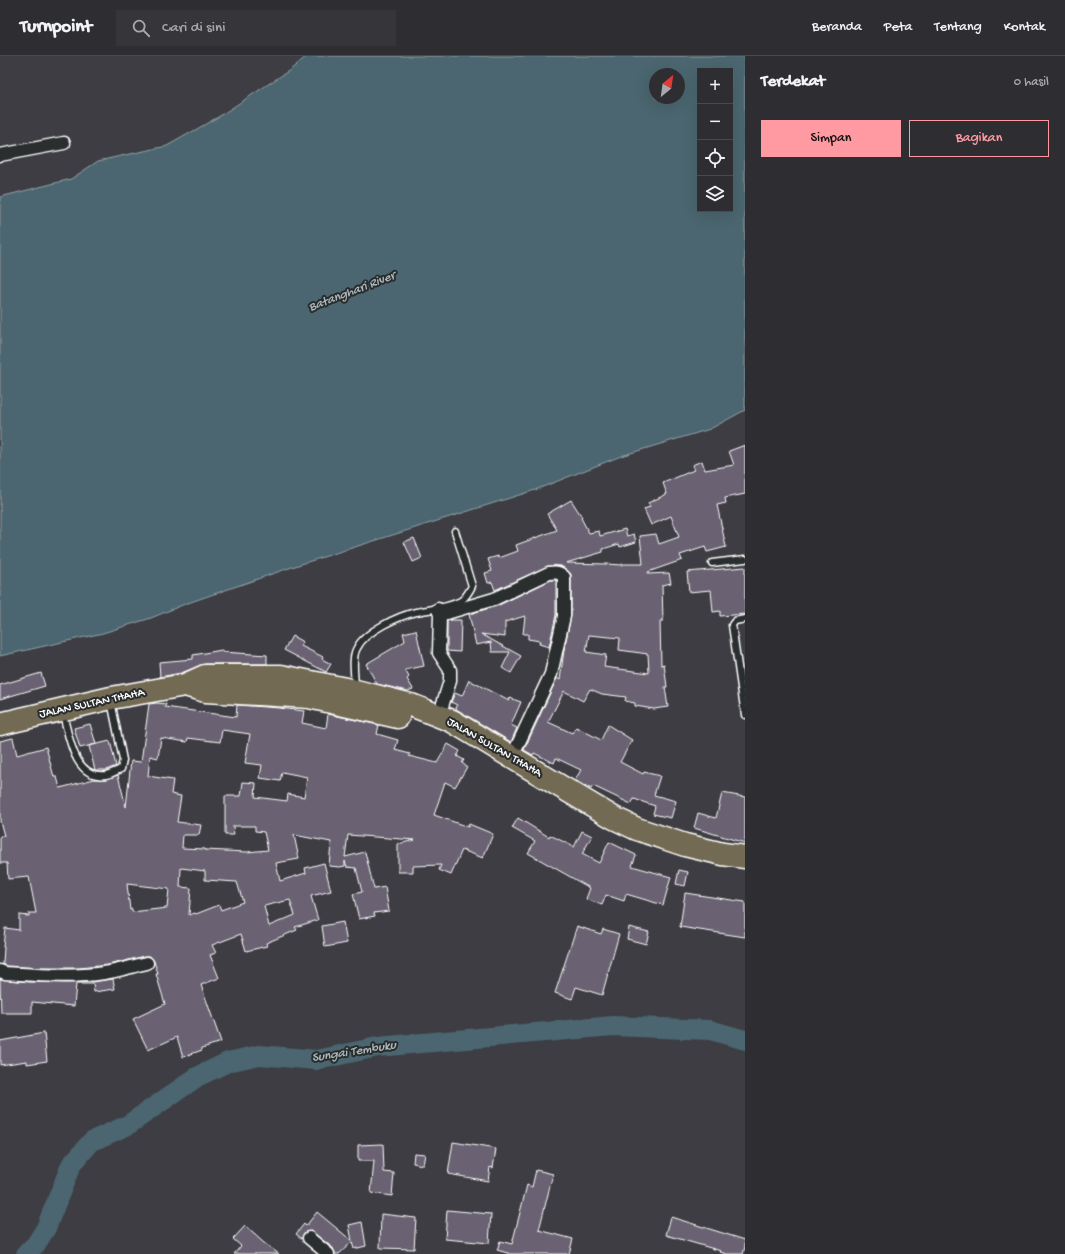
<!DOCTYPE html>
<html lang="id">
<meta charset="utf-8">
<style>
:root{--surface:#2e2e32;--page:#36363a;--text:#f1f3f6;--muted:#a7a8ac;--line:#494a4d;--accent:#ff9aa2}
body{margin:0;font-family:"Gochi Hand",sans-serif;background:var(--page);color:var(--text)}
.controls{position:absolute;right:12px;top:12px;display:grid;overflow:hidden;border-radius:0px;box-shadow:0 4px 16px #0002}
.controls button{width:36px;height:36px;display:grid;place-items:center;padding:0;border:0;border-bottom:1px solid var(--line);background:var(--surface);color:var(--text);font:20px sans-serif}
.compass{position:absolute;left:649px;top:12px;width:36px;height:36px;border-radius:50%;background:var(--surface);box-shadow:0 4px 16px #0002;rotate:29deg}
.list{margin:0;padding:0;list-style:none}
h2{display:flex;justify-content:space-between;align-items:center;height:52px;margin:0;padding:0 16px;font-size:17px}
h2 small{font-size:13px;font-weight:400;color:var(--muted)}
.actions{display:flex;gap:8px;padding:12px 16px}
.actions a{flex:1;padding:9px 0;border:1px solid var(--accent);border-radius:0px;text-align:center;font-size:14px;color:var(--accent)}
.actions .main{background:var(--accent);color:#111}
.icon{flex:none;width:22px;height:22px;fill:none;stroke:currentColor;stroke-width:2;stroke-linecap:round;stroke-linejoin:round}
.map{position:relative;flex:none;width:745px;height:1198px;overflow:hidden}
header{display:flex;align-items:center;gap:24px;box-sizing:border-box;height:56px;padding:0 20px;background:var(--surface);border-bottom:1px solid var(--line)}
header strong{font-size:19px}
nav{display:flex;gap:22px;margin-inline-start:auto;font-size:14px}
.search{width:280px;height:36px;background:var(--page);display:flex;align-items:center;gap:10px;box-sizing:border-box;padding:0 14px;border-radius:0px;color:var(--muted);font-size:15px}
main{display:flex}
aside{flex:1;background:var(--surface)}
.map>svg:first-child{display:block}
.water{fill:#4b666f;stroke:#93a3a9;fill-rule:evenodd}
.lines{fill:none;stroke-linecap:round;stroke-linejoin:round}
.river{stroke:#4b666f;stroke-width:20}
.building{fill:#6a6273;stroke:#fff;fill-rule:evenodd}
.lane-casing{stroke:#fff;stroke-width:9}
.street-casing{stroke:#fff;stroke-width:15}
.highway-casing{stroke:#fff;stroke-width:25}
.lane{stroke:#2a2d2e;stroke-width:6}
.street{stroke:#2a2d2e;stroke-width:12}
.highway{stroke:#736b52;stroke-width:22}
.labels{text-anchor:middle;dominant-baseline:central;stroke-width:4;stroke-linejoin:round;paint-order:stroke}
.street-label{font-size:12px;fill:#fff;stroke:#2a2d2e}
.water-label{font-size:13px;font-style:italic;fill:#aebabe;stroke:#2a2d2e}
</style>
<header>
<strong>Turnpoint</strong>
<div class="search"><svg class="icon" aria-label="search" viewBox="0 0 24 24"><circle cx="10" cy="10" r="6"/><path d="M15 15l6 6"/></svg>Cari di sini</div>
<nav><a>Beranda</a><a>Peta</a><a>Tentang</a><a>Kontak</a></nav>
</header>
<main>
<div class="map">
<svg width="745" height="1198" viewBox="0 0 745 1198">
<rect width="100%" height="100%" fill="#3d3d43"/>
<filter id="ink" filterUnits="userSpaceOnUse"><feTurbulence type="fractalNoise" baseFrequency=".025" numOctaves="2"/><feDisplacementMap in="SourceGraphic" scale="8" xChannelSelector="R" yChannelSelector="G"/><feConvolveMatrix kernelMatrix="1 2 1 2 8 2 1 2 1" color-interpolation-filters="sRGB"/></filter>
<g filter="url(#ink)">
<path class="water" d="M 307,0 L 745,0 L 745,354 L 710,373 L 621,400 L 535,434 L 298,509 L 185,548 L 151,562 L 103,577 L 0,600 L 0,141 L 71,123 L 98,105 L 167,90 L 218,61 L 290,14 ZM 700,15 L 730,15 L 730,153 L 700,153 ZM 655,18 L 679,18 L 679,42 L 655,42 Z"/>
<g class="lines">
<path class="river" d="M 26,1198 L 36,1188 L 46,1172 L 71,1109 L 92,1085 L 128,1069 L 197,1021 L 228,1006 L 259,999 L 317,1004 L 377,991 L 613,970 L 710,974 L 745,984"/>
</g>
<path class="building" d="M 745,389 L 745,438 L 725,442 L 726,447 L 717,449 L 726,491 L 707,496 L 705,491 L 680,499 L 682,504 L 648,516 L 648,518 L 669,517 L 671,527 L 662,529 L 663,565 L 660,565 L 661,609 L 664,608 L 667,631 L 665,631 L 668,651 L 654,653 L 635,650 L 635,647 L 625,645 L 626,641 L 602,638 L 590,633 L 583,645 L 564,635 L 548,666 L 572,677 L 576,671 L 601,684 L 608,669 L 632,684 L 620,706 L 643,718 L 644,716 L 660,720 L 654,739 L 676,745 L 671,762 L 653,758 L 655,750 L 634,743 L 631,748 L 593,730 L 591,733 L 586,730 L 586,731 L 575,724 L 581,714 L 556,702 L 554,707 L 534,697 L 533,699 L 524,694 L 557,622 L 560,624 L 564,594 L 571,560 L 571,518 L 567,514 L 561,510 L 548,510 L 495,534 L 492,526 L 488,527 L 485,517 L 492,515 L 488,503 L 498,500 L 499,502 L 518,495 L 516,489 L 557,474 L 547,458 L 571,444 L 582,461 L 581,462 L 589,477 L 599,475 L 600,480 L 625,473 L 627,480 L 634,478 L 636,486 L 620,491 L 619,488 L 603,493 L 603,496 L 566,507 L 606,508 L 622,509 L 622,508 L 643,508 L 640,480 L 656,478 L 659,488 L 679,481 L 671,460 L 651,469 L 644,453 L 650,451 L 648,447 L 667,438 L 663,427 L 694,414 L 692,409 L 702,405 L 705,414 L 734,409 L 729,395 ZM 589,579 L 620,582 L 619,594 L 648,598 L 649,617 L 604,611 L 606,599 L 586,596 Z
M 414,482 L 422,502 L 413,506 L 404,486 Z
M 745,511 L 745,558 L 720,560 L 720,555 L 713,556 L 711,534 L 689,536 L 687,516 Z
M 551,524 L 556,524 L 556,559 L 549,591 L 539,588 L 540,585 L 528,583 L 528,578 L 523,578 L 525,560 L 505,566 L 505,581 L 481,578 L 521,600 L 511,617 L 502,612 L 510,596 L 492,596 L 491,586 L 476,589 L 469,558 L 497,550 Z
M 451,564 L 461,564 L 460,596 L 447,595 L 447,565 Z
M 416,574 L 424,610 L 405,614 L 409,621 L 407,623 L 413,633 L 408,635 L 377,628 L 366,608 L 405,585 L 403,577 Z
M 292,580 L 303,586 L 301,590 L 323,601 L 322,603 L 331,608 L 326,616 L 284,594 Z
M 222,594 L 222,596 L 267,599 L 267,608 L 205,608 L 181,617 L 160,621 L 159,606 L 193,603 L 193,599 Z
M 41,617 L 45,630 L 0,643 L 0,629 Z
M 469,624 L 509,645 L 510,642 L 521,646 L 511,669 L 517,672 L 511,686 L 456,653 L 457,649 L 451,646 L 455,637 L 462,640 Z
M 157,647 L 166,648 L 165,651 L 236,661 L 237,649 L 279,652 L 304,655 L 302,667 L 326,672 L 328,658 L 379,669 L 377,678 L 398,684 L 395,694 L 410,698 L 409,700 L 437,707 L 448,688 L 460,695 L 457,700 L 464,704 L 462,707 L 467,711 L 455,731 L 445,726 L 434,759 L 468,771 L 469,768 L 493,778 L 483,802 L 462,794 L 451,819 L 439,814 L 441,809 L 413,810 L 413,816 L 398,816 L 398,788 L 415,784 L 348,779 L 345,801 L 365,796 L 374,833 L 385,831 L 389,855 L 374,857 L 375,860 L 359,863 L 353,838 L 362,836 L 356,812 L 347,811 L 345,805 L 345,810 L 340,811 L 329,810 L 331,786 L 294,779 L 299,803 L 276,807 L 280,825 L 306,817 L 305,812 L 324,807 L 331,835 L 311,840 L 318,864 L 295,871 L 297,874 L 266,887 L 267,890 L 246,895 L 241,878 L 212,889 L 216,897 L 210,899 L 219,922 L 201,929 L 221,986 L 202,992 L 202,994 L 183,1001 L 177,981 L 148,994 L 133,963 L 165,948 L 156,918 L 158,918 L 154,905 L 150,900 L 145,900 L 108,909 L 79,912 L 42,912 L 7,910 L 3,908 L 4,891 L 3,891 L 5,872 L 19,874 L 19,859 L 29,860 L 29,857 L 36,857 L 29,821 L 8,823 L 7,807 L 0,807 L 0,780 L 4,780 L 0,765 L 0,685 L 13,682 L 17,699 L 46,691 L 54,721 L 57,721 L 60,732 L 94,723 L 107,723 L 118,719 L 126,751 L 131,705 L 141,706 L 149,648 ZM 222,674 L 250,678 L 245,707 L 262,709 L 260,722 L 280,725 L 282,716 L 307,721 L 304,741 L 288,738 L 287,745 L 255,741 L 256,727 L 243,726 L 241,740 L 225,740 L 225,779 L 234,779 L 233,770 L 255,770 L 255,775 L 264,776 L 268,794 L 247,796 L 205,794 L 205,793 L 182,792 L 183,779 L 199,779 L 201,769 L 177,766 L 181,740 L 171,738 L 173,724 L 148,720 L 150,700 L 158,702 L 161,682 L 187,686 L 188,682 L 220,686 ZM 181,812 L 205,815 L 205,824 L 237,826 L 243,846 L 221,854 L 219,849 L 196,858 L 195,857 L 189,859 L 191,832 L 180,831 ZM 127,828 L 169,833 L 167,852 L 132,856 L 132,853 L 130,854 ZM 290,844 L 295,859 L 269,870 L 264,850 Z
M 90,668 L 96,688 L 80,692 L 74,672 Z
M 110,685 L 116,710 L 106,714 L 95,714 L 89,690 Z
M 722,737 L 745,741 L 745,787 L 694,772 L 698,757 L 716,762 Z
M 518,762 L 549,781 L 550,779 L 574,791 L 582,775 L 592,780 L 582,798 L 599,807 L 609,786 L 636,799 L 632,810 L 671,821 L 663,849 L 626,838 L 624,845 L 606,839 L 602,849 L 586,843 L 590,832 L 528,797 L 535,785 L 512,772 Z
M 679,814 L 688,816 L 685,830 L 676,828 Z
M 685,837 L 745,846 L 745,881 L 680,871 Z
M 343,866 L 347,887 L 325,891 L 322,870 Z
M 577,870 L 601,878 L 603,873 L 619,878 L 602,939 L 576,931 L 572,943 L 555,937 Z
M 629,871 L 649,876 L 646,888 L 627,883 Z
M 0,923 L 29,926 L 67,927 L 92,926 L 113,923 L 115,933 L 94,936 L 93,928 L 76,928 L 74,950 L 32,946 L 32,957 L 1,957 Z
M 44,977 L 47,1005 L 27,1008 L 27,1005 L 0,1009 L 0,985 Z
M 453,1086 L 496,1093 L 493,1112 L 490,1111 L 488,1125 L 448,1118 Z
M 383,1088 L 384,1116 L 394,1117 L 392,1140 L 371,1137 L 374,1105 L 358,1105 L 358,1089 Z
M 414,1097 L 425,1098 L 423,1109 L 413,1107 Z
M 536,1114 L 553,1118 L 539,1174 L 573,1183 L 569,1198 L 511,1198 L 497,1194 L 500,1185 L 512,1188 L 527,1129 L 532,1131 Z
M 447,1154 L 491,1158 L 489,1187 L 445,1183 Z
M 317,1156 L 352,1185 L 349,1169 L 362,1166 L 366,1190 L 354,1193 L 352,1186 L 339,1198 L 335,1198 L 333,1192 L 311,1175 L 304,1177 L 302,1183 L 296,1178 L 304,1168 L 306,1170 Z
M 381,1158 L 416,1162 L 414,1193 L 380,1192 Z
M 671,1161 L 745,1184 L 745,1191 L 743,1198 L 727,1198 L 720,1196 L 721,1195 L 666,1179 Z
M 245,1170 L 264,1187 L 279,1198 L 234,1198 L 241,1190 L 233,1183 Z"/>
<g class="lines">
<g class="lane-casing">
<path id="lane" d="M 712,507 L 745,503
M 745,563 L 735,565 L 732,569 L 745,659
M 355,631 C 355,620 351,601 357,592 C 365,575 399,560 416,556 C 431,553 448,552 461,545 C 466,541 469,536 472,530 L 455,475
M 63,658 C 69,680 74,724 106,719 C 111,718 116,715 121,713 L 123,704 L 111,645"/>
</g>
<g class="street-casing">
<path id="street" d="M 0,99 L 64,87
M 438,553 L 440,559 L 439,597 L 450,614 L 450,625 L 439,660
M 440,559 L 494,543 L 549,517 C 556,516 559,516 564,521 L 564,560 L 551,618 L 512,701
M 0,915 L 5,917 C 38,919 71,922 104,917 C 119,915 133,910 147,907
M 309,1182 L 328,1198"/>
</g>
<g class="highway-casing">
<path id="highway" d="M 185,629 L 205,635 L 309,641 L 398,661
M 0,668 L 111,642 L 185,629 L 205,620 L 281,620 L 356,635 L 411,649 L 452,665 L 553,726 L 614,762 L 637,773 L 685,789 L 723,798 L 745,801"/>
</g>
<use href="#lane" class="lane"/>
<use href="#street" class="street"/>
<use href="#highway" class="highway"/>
</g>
</g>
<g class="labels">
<g class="street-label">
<text transform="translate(92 648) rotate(-12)">JALAN SULTAN THAHA</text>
<text transform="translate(494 692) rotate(30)">JALAN SULTAN THAHA</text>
</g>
<g class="water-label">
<text transform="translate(352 236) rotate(-21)">Batanghari River</text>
<text transform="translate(354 996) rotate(-9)">Sungai Tembuku</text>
</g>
</g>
</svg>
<div class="controls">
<button>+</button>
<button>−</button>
<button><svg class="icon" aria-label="locate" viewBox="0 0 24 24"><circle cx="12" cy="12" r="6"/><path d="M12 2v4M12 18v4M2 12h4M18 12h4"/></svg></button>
<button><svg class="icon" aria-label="layers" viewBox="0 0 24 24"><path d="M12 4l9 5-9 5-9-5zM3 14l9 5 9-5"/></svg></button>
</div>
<svg class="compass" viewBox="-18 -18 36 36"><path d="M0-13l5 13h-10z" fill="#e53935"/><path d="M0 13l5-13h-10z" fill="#a7a8ac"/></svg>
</div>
<aside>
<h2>Terdekat<small>0 hasil</small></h2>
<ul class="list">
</ul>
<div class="actions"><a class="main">Simpan</a><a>Bagikan</a></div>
</aside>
</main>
